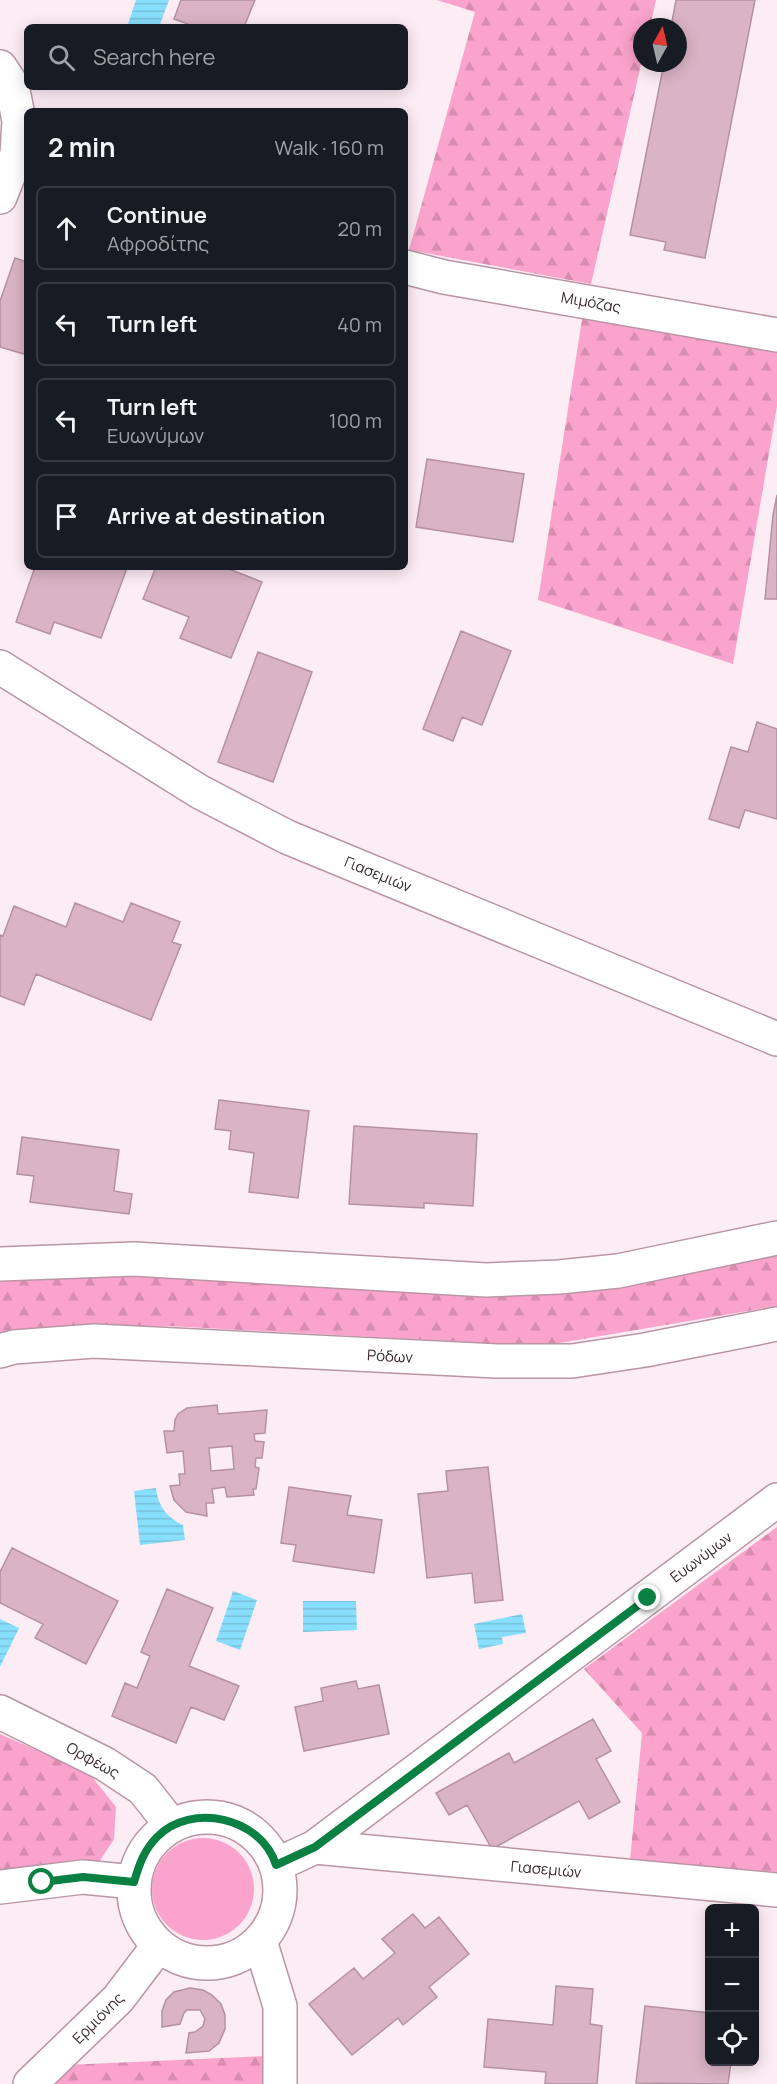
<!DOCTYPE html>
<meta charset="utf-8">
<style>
:root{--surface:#171b24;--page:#20242c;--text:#f1f3f6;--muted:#9ea1a6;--line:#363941}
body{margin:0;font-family:Manrope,sans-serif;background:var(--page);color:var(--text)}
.controls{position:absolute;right:18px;bottom:18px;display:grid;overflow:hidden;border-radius:9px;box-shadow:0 3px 15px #0003}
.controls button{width:54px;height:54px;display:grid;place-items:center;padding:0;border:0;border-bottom:2px solid var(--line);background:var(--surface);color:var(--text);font:30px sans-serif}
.compass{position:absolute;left:633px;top:18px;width:54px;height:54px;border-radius:50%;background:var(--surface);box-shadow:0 3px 15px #0003;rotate:8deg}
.stop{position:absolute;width:18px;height:18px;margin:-14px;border:4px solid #0b8043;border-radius:50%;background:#fff}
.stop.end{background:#0b8043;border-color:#fff;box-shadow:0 2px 6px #0008}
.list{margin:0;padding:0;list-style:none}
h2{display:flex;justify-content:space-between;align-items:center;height:78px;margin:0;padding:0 24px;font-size:26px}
h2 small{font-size:20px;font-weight:400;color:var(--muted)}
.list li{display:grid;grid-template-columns:39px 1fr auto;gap:18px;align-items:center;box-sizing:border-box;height:84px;margin:0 12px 12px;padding:0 12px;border:2px solid var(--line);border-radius:9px}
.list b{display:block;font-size:22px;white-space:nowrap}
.list p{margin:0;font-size:20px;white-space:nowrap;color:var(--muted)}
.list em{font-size:20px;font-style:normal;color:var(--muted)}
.icon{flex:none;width:33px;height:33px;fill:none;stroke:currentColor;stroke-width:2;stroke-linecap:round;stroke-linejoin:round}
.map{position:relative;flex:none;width:777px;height:2084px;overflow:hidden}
.search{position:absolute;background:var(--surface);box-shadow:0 3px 15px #0003;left:24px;top:24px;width:384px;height:66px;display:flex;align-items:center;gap:15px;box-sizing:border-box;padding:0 21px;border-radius:9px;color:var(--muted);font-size:22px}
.panel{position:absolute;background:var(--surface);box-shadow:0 3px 15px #0003;left:24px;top:108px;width:384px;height:462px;border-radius:9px}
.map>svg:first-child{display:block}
.green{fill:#faa3cc}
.forest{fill:url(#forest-firs)}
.water{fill:url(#water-rules)}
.building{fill:#dab4c4;stroke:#b691a1;stroke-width:1.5;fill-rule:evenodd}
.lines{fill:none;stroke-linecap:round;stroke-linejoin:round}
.minor-casing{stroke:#b995a5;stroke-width:36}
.minor{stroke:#fff;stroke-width:33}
.route{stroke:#0b8043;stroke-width:8}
.labels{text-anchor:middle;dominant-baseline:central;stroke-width:5;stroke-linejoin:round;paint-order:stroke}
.street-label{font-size:15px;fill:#3a2b32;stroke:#fefefe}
</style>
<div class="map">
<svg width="777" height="2084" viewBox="0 0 777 2084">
<defs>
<pattern id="forest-firs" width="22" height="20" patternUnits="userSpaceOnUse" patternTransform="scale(1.5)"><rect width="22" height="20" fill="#faa3cc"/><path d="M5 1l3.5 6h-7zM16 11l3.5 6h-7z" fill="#d78cb0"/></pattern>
<pattern id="water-rules" width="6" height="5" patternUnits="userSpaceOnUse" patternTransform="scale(1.5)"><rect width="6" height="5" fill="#88dffd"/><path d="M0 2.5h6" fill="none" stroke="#76c0d9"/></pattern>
</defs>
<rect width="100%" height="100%" fill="#fcecf3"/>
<path class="green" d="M152 1889a51 51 0 1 1 102 0a51 51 0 1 1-102 0Z"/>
<path class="forest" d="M 437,0 L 656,0 L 650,27 L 642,27 L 642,60 L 591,284 L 409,250 L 475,12 Z
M 583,313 L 777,348 L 777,406 L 733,664 L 538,600 Z
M 777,1251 L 777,1306 L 542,1346 L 169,1326 L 31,1329 L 0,1337 L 0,1282 L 23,1277 L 157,1274 L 419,1291 Z
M 777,1527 L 777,1872 L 630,1861 L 642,1733 L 584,1669 Z
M 0,1734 L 89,1773 L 116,1807 L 114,1839 L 99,1862 L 0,1874 Z
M 267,2056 L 267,2084 L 47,2084 L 66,2065 Z"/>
<path class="water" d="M 136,0 L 169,0 L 159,27 L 127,27 Z
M 156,1488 C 158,1506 167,1518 183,1525 L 185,1540 L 140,1545 L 134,1491 Z
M 233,1591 L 257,1600 L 240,1650 L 216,1641 Z
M 303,1601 L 356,1601 L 357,1630 L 303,1632 Z
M 522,1614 L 526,1633 L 502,1637 L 503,1644 L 479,1649 L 474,1624 Z
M 0,1619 L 19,1628 L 0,1667 Z"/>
<path class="building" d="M 181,0 L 255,0 L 244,27 L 196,27 L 174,19 Z
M 676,0 L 755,0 L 705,258 L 664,250 L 666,242 L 630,235 L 664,63 L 678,63 L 678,27 L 671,27 Z
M 15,258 L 27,262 L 27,355 L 0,347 L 0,301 Z
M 427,459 L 524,474 L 513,542 L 416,527 Z
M 777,495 L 777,599 L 765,599 L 773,515 Z
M 35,567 L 127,568 L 101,638 L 54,622 L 50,634 L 16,622 Z
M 156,567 L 224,567 L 262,582 L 231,658 L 180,638 L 189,617 L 143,599 Z
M 461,631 L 511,651 L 482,725 L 462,717 L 453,741 L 423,729 Z
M 258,652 L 312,672 L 273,782 L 218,762 Z
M 757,722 L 777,729 L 777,819 L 745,810 L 739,828 L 709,819 L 731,747 L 748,752 Z
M 75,903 L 123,922 L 131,903 L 180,922 L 172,942 L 181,945 L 151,1020 L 36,974 L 24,1005 L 0,996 L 0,935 L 3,936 L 14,906 L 66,927 Z
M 219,1100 L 309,1111 L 298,1198 L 249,1192 L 254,1153 L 229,1149 L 231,1131 L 215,1129 Z
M 354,1126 L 477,1134 L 473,1206 L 424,1203 L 424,1208 L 349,1204 Z
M 22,1137 L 119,1150 L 114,1191 L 132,1194 L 129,1214 L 30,1202 L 34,1176 L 17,1174 Z
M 217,1405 L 218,1414 L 267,1410 L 265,1433 L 254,1434 L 255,1441 L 264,1442 L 262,1458 L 256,1458 L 255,1467 L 259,1468 L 256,1489 L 253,1489 L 254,1495 L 227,1497 L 225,1487 L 212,1489 L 214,1503 L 206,1503 L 207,1516 L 186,1512 L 174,1500 L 170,1486 L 180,1485 L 179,1474 L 185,1474 L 183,1451 L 167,1453 L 164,1431 L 174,1431 L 175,1420 L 178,1414 L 187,1408 ZM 232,1446 L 234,1469 L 211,1471 L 209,1448 Z
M 488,1467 L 503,1600 L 475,1603 L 472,1573 L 427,1578 L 418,1494 L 448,1491 L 446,1471 Z
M 289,1487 L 351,1496 L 347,1515 L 382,1520 L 374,1573 L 293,1561 L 296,1545 L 281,1543 Z
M 12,1548 L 118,1601 L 86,1664 L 35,1638 L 43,1624 L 0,1603 L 0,1572 Z
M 167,1589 L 213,1608 L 189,1666 L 239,1686 L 224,1720 L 191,1707 L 176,1743 L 112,1716 L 125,1683 L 137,1688 L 150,1656 L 141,1652 Z
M 356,1681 L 358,1689 L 379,1685 L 389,1734 L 304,1751 L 295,1707 L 323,1701 L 321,1688 Z
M 593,1719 L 611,1751 L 596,1759 L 620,1802 L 589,1819 L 579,1801 L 492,1849 L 467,1805 L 449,1815 L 436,1793 L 509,1753 L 514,1763 Z
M 413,1914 L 425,1928 L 439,1917 L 469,1954 L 429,1987 L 437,1997 L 403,2025 L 398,2018 L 352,2055 L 309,2004 L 354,1968 L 363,1979 L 395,1953 L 382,1939 Z
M 556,1986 L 593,1989 L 590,2024 L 602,2026 L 597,2084 L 545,2084 L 546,2072 L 484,2067 L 488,2019 L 553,2025 Z
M 190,1988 L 203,1990 L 212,1995 L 221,2004 L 225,2015 L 225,2029 L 219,2043 L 209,2051 L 186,2053 L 189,2033 L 195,2032 L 203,2026 L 205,2019 L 200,2010 L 187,2010 L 184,2013 L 180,2024 L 162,2027 L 162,2011 L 166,2000 L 174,1992 Z
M 645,2006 L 710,2013 L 710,2062 L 731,2062 L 728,2084 L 636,2083 Z"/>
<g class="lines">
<g class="minor-casing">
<path id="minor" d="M 0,67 L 12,85 L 19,121 L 17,154 L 0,197
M 405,267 L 444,277 L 777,335
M 0,667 L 200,792 L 287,837 L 777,1039
M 0,1264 L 134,1259 L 486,1280 L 559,1277 L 618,1271 L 777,1238
M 0,1351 L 14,1347 L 94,1341 L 497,1361 L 572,1361 L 645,1350 L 777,1324
M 0,1712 L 105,1764 L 143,1789 L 172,1826
M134 1890a73 73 0 1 1 146 0a73 73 0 1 1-146 0Z
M 315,1847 L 777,1890
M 276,1865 L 315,1847 L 777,1500
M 0,1887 L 83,1877 L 134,1882
M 260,1941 L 280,2006 L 280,2084
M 30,2084 L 118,1999 L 159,1945"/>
</g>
<use href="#minor" class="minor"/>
</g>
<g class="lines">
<path class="route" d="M 42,1882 L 83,1877 L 134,1882 C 139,1865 144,1850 157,1837 C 191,1802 261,1817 276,1865 L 315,1847 L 648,1598"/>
</g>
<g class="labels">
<g class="street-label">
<text transform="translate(591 302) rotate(10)">Μιμόζας</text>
<text transform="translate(378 874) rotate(22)">Γιασεμιών</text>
<text transform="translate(390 1356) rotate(3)">Ρόδων</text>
<text transform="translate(701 1557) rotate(-37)">Ευωνύμων</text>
<text transform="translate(93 1760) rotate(29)">Ορφέως</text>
<text transform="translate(546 1869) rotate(5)">Γιασεμιών</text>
<text transform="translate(98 2018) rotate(-45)">Ερμιόνης</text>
</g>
</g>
</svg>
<div class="controls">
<button>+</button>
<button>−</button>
<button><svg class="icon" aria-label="locate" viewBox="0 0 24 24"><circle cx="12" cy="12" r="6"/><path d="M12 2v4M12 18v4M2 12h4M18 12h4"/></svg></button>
</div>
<svg class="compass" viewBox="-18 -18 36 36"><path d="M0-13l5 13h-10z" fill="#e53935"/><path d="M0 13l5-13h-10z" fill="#9ea1a6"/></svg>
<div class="stop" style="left:42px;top:1882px"></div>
<div class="stop end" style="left:648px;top:1598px"></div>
<div class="search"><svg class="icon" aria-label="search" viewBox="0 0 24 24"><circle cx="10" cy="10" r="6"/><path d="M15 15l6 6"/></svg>Search here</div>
<section class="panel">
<h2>2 min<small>Walk · 160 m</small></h2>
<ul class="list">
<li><svg class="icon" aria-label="ahead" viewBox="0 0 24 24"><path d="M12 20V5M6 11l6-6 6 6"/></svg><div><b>Continue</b><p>Αφροδίτης</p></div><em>20 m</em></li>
<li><svg class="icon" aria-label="left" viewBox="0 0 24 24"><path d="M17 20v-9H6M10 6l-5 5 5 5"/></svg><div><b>Turn left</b></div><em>40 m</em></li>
<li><svg class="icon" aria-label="left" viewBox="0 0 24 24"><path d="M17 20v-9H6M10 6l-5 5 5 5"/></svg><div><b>Turn left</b><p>Ευωνύμων</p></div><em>100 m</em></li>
<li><svg class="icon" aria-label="arrive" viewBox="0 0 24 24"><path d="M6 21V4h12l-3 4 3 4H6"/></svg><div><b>Arrive at destination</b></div></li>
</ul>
</section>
</div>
